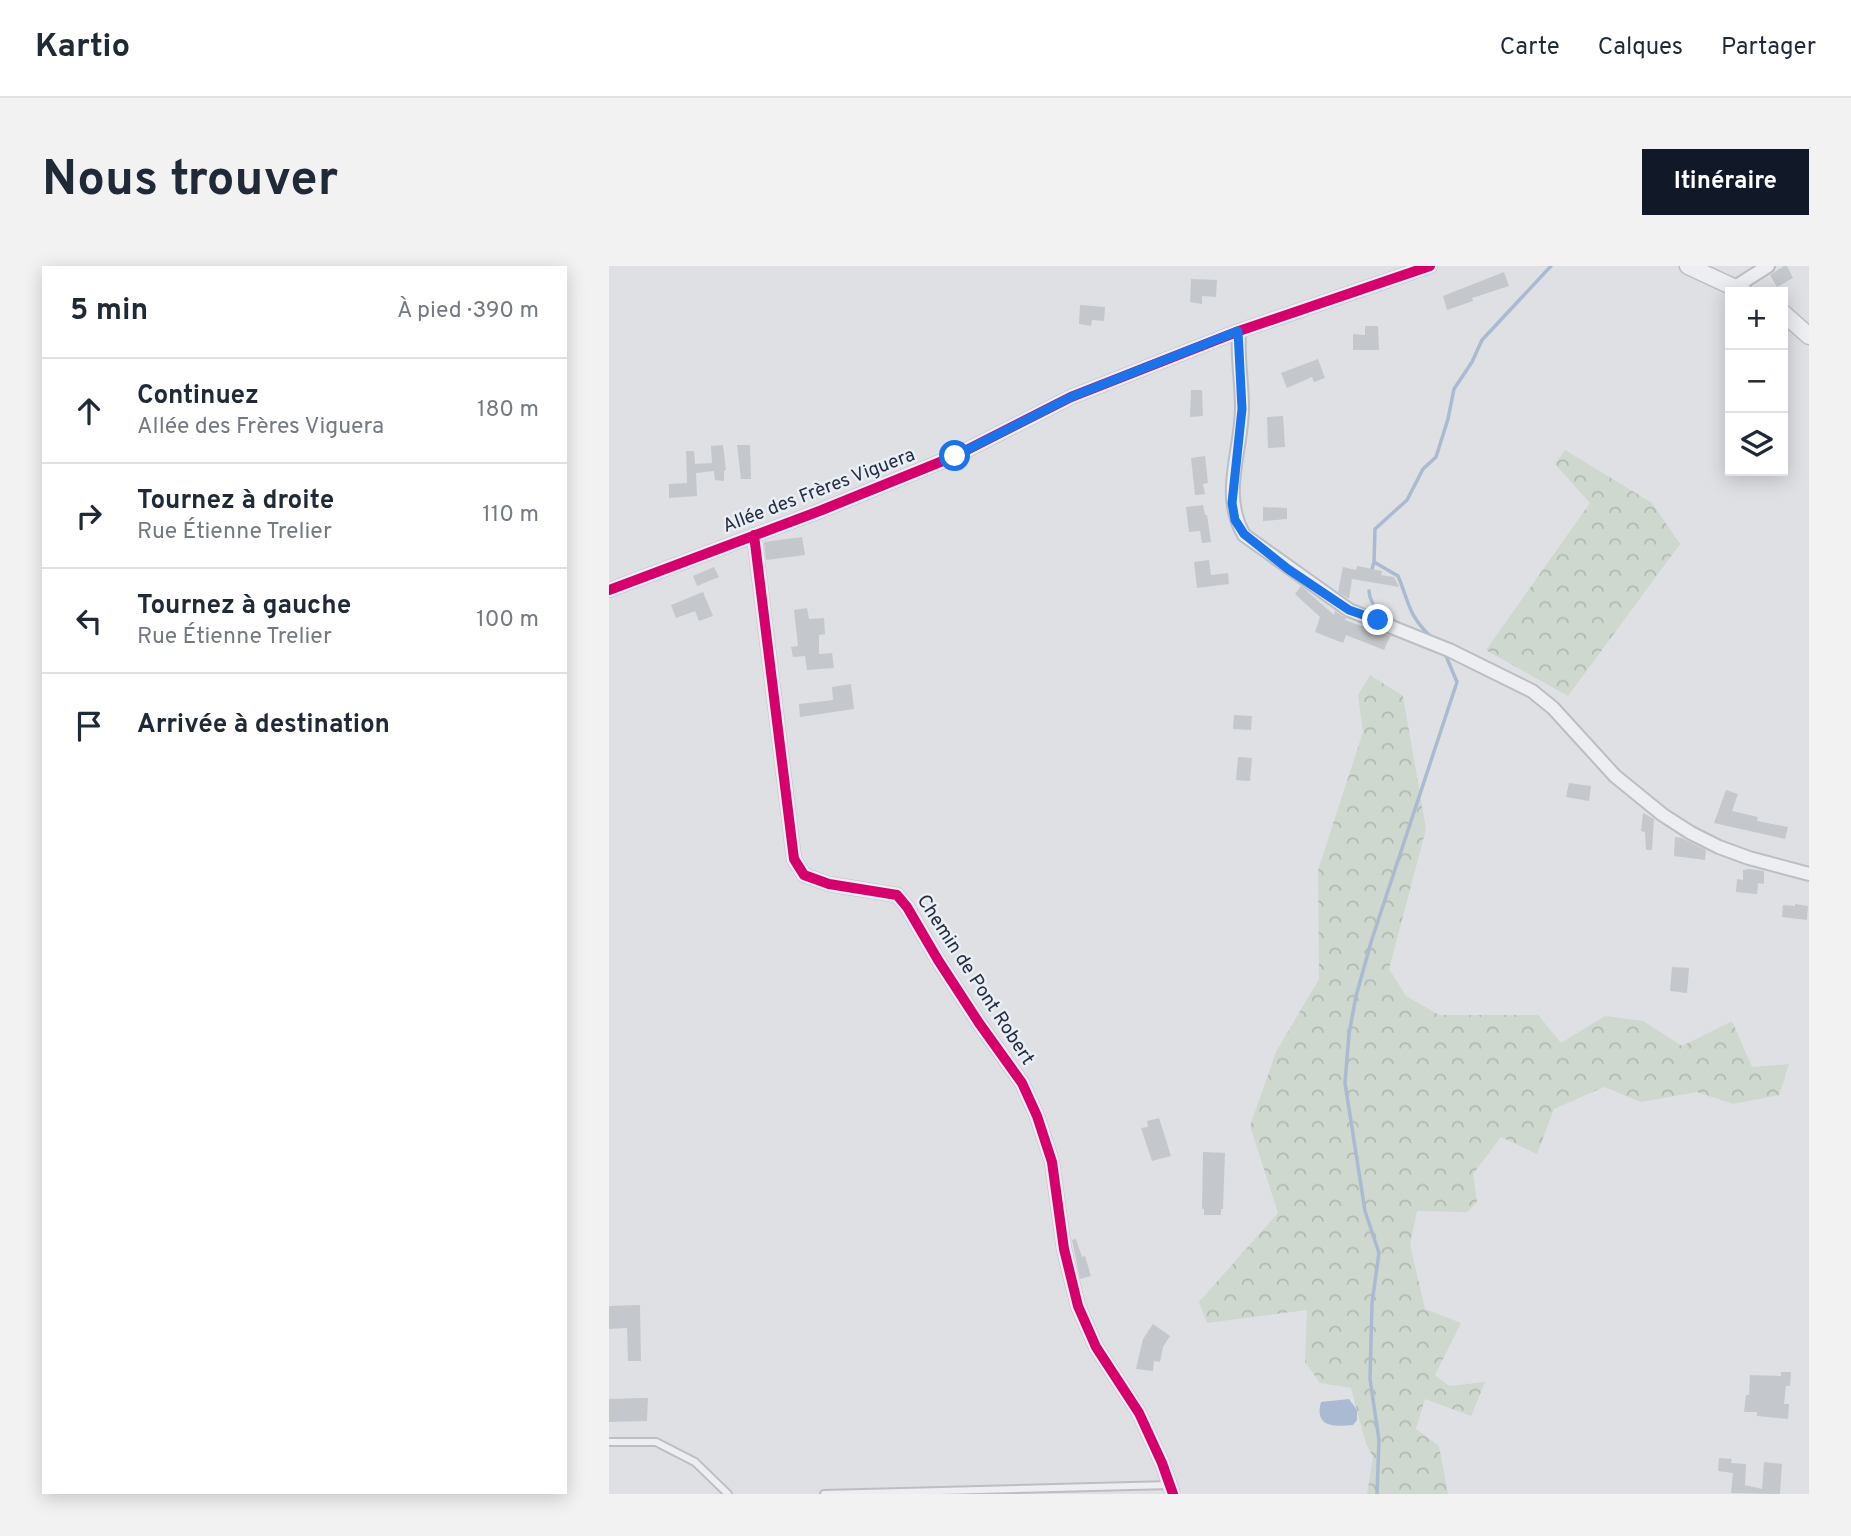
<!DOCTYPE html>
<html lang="fr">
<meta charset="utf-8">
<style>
:root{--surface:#fff;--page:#f2f2f3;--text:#1f2937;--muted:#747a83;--line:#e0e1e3;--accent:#111827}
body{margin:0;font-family:Overpass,sans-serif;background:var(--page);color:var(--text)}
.controls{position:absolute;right:21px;top:21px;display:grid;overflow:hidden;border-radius:0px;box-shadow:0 4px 18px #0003}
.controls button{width:63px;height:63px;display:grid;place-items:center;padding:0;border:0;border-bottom:2px solid var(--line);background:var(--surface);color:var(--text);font:35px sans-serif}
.stop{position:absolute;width:21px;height:21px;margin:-16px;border:5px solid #1a73e8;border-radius:50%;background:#fff}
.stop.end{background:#1a73e8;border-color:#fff;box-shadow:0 2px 7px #0008}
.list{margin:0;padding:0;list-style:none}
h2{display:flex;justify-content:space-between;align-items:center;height:91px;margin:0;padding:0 28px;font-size:30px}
h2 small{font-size:23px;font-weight:400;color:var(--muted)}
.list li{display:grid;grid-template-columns:46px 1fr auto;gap:21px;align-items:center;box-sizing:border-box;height:105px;padding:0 28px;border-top:2px solid var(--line)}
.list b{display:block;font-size:26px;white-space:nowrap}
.list p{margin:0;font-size:23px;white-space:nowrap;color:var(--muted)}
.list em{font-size:23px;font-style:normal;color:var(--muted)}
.icon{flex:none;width:38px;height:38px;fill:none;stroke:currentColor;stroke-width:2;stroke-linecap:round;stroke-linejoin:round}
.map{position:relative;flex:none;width:1200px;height:1228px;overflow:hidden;border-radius:0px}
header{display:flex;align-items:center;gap:42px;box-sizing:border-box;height:98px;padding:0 35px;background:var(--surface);border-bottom:2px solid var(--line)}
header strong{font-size:33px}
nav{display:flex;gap:38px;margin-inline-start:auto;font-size:24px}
.intro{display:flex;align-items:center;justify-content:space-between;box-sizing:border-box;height:168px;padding:0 42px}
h1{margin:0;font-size:49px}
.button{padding:18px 32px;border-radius:0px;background:var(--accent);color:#fff;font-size:24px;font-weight:700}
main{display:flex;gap:42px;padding:0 42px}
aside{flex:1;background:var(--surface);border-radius:0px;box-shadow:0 4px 18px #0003}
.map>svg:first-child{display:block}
.forest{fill:url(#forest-crowns)}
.water{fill:#aabad2}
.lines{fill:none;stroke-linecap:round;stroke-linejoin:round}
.stream{stroke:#aabad2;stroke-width:3.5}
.building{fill:#c4c7cb}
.service-casing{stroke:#bcbec2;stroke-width:10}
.minor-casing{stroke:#bcbec2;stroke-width:16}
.tertiary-casing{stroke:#bcbec2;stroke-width:19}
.service{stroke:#edeef1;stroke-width:6}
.minor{stroke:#edeef1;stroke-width:12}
.tertiary{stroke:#edeef1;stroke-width:16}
.cycleway-casing{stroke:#eaeef5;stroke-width:15}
.cycleway{stroke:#d6006c;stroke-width:10}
.route{stroke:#1a73e8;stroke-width:9}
.labels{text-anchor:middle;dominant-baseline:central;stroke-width:5;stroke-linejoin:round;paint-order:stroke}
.street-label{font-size:19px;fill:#242c3e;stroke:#eaeef5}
</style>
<header>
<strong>Kartio</strong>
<nav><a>Carte</a><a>Calques</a><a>Partager</a></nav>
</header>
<div class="intro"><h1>Nous trouver</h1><a class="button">Itinéraire</a></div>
<main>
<aside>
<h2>5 min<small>À pied · 390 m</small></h2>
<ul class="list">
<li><svg class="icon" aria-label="ahead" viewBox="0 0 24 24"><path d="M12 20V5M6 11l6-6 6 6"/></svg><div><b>Continuez</b><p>Allée des Frères Viguera</p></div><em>180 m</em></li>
<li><svg class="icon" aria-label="right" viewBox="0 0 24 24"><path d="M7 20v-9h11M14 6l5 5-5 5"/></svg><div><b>Tournez à droite</b><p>Rue Étienne Trelier</p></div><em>110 m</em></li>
<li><svg class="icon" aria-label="left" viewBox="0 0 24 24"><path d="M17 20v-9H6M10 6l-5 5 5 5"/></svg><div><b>Tournez à gauche</b><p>Rue Étienne Trelier</p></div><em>100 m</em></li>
<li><svg class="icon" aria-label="arrive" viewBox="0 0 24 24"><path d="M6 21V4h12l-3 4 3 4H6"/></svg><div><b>Arrivée à destination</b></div></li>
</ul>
</aside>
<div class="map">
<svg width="1200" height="1228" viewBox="0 0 1200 1228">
<defs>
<pattern id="forest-crowns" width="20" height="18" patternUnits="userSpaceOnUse" patternTransform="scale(1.75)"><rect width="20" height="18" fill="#ced8ce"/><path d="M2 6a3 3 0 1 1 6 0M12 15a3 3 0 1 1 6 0" fill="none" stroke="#b1bab2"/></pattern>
</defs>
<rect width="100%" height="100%" fill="#dee0e4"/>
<path class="forest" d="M 956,184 L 1043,237 L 1071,278 L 959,430 L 877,384 L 981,237 L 946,198 Z
M 761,409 L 794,430 L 817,563 L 780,703 L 797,730 L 830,749 L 929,749 L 952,777 L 996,750 L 1034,755 L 1073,780 L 1123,755 L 1143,801 L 1180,798 L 1170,829 L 1124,838 L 1088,826 L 1032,836 L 995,821 L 945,843 L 928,888 L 892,871 L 864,908 L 868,936 L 858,946 L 808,945 L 801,979 L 816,1043 L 852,1057 L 826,1109 L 840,1120 L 876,1116 L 862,1150 L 816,1133 L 807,1163 L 830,1180 L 839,1228 L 758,1228 L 764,1191 L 757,1178 L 742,1122 L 711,1117 L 696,1096 L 698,1044 L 598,1057 L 590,1036 L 669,947 L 641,860 L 667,786 L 710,713 L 709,604 L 754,466 L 749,429 Z"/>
<path class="water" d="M 740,1133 L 748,1144 L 748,1154 L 744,1159 C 725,1161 705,1161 712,1136 Z"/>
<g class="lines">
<path class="stream" d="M 763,303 L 765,296
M 760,325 C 761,342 776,350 790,358
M 823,372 C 798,348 801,338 789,310 L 765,296 L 766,263 L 798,234 L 814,203 L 827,191 L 839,153 L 845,123 L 863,96 L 873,74 L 942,0
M 768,1228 L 770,1174 L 761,1113 L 763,1037 L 770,987 L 756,945 L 736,817 L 740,768 L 747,730 L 763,673 L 848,416 L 837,390"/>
</g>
<path class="building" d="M 1175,0 L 1178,0 L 1184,12 L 1168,21 L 1161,9 Z
M 895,6 L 900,20 L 863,32 L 864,35 L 838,44 L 834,30 Z
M 582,13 L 608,14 L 607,31 L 593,30 L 593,38 L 581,36 Z
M 471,39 L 496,41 L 495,55 L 483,54 L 482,60 L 470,58 Z
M 756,60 L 769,60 L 770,84 L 744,84 L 744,68 L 756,69 Z
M 709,93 L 716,112 L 705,116 L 703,111 L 678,122 L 672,107 Z
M 582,124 L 593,124 L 594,150 L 581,151 Z
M 674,150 L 676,181 L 659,182 L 658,151 Z
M 114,179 L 117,204 L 115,205 L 115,215 L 106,214 L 105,205 L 87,207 L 88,230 L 60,232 L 60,218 L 78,217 L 77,185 L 85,185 L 86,198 L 103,197 L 102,180 Z
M 128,179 L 141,179 L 142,213 L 132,213 Z
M 596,190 L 599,217 L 594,218 L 596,228 L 586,229 L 582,192 Z
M 594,239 L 596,249 L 598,249 L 602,276 L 593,277 L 591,265 L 580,266 L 577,241 Z
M 654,241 L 678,242 L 678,253 L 654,255 Z
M 193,271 L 196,289 L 157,294 L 155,276 Z
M 600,294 L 602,309 L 619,307 L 620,318 L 588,322 L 585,296 Z
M 748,300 L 773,305 L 772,309 L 785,311 L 790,321 L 743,313 L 740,333 L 729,326 L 734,301 L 747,304 Z
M 105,301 L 110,311 L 88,320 L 84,310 Z
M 692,320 L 725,349 L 726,345 L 737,352 L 736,354 L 781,370 L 775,384 L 737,369 L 734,377 L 706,366 L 711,351 L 686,328 Z
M 94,326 L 104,350 L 90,355 L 86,345 L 67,352 L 62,339 Z
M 198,342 L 200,353 L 215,352 L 216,368 L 210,369 L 210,388 L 223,387 L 225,402 L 198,404 L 196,390 L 184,391 L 182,381 L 189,380 L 185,344 Z
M 242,418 L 245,443 L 191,451 L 190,438 L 224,434 L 223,421 Z
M 625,449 L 643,450 L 642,464 L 624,463 Z
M 629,491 L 643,492 L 641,515 L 627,514 Z
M 960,517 L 982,520 L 980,535 L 957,531 Z
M 1117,524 L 1129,528 L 1123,545 L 1149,551 L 1148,555 L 1179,561 L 1176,573 L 1105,557 Z
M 1034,547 L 1045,553 L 1043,584 L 1037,584 L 1036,566 L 1032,565 Z
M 1066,571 L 1073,572 L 1097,584 L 1096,594 L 1065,590 Z
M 1140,603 L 1155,605 L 1155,618 L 1149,617 L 1148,628 L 1127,626 L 1128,613 L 1134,614 L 1134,604 Z
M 1186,638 L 1199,640 L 1198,654 L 1173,651 L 1174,639 L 1186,640 Z
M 1063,701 L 1080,702 L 1078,727 L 1061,725 Z
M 550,852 L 562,890 L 543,895 L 532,862 L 539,861 L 538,855 Z
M 594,886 L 616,887 L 614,943 L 612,943 L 612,949 L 595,949 L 595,943 L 593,943 Z
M 467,973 L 473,991 L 476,990 L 482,1010 L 471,1013 L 463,974 Z
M 31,1039 L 32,1095 L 19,1095 L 18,1062 L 0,1063 L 0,1040 Z
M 544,1058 L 561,1070 L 554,1081 L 551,1096 L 545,1095 L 544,1105 L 527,1103 L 534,1073 Z
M 1172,1106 L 1182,1106 L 1181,1120 L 1177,1120 L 1175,1138 L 1180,1138 L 1179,1153 L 1148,1150 L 1148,1146 L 1135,1146 L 1137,1129 L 1140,1129 L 1141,1109 L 1172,1110 Z
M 33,1132 L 39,1132 L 38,1155 L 0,1156 L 0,1133 Z
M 1110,1192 L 1123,1193 L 1122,1197 L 1137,1198 L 1136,1219 L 1153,1223 L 1155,1196 L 1173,1198 L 1171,1228 L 1122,1227 L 1124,1207 L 1109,1205 Z"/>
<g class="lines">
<g class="service-casing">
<path id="service" d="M 0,1176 L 47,1176 L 86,1196 L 119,1228
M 215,1228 L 561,1219"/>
</g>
<g class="minor-casing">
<path id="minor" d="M 1126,21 L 1159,0
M 630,65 C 628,90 633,116 633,141 C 633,185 611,228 635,269 L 740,344 L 840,384 L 923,425 L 944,442 L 1006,510 L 1054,549 L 1082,567 L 1110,581 L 1140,592 L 1200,608
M 145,269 L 185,593 L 195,609 L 220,618 L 288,629 L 298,641 L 329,694 L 370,757 L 413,817 L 428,850 L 443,896 L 455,983 L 469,1040 L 487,1081 L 530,1147 L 553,1197 L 564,1228
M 0,324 L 213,244 L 346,190 L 462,131 L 630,65 L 821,0"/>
</g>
<g class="tertiary-casing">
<path id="tertiary" d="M 1079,0 L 1135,26
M 1174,47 L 1200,70"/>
</g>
<use href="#service" class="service"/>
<use href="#minor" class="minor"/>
<use href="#tertiary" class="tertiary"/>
<g class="cycleway-casing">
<path id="cycleway" d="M 145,269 L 185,593 L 195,609 L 220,618 L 288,629 L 298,641 L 329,694 L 370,757 L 413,817 L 428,850 L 443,896 L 455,983 L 469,1040 L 487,1081 L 530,1147 L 553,1197 L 564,1228
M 0,324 L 213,244 L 346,190 L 462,131 L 630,65 L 821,0"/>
</g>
<use href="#cycleway" class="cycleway"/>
</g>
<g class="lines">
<path class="route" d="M 346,190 L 462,131 L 629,65 L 633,143 L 623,237 L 626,254 L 635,268 L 679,303 L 740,344 L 769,354"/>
</g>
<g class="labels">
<g class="street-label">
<text transform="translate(210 225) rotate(-21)">Allée des Frères Viguera</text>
<text transform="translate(366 714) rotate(57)">Chemin de Pont Robert</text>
</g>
</g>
</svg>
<div class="controls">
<button>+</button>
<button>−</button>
<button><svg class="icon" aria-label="layers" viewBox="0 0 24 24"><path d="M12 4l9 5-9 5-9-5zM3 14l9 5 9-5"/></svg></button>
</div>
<div class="stop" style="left:346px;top:190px"></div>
<div class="stop end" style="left:769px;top:354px"></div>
</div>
</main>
